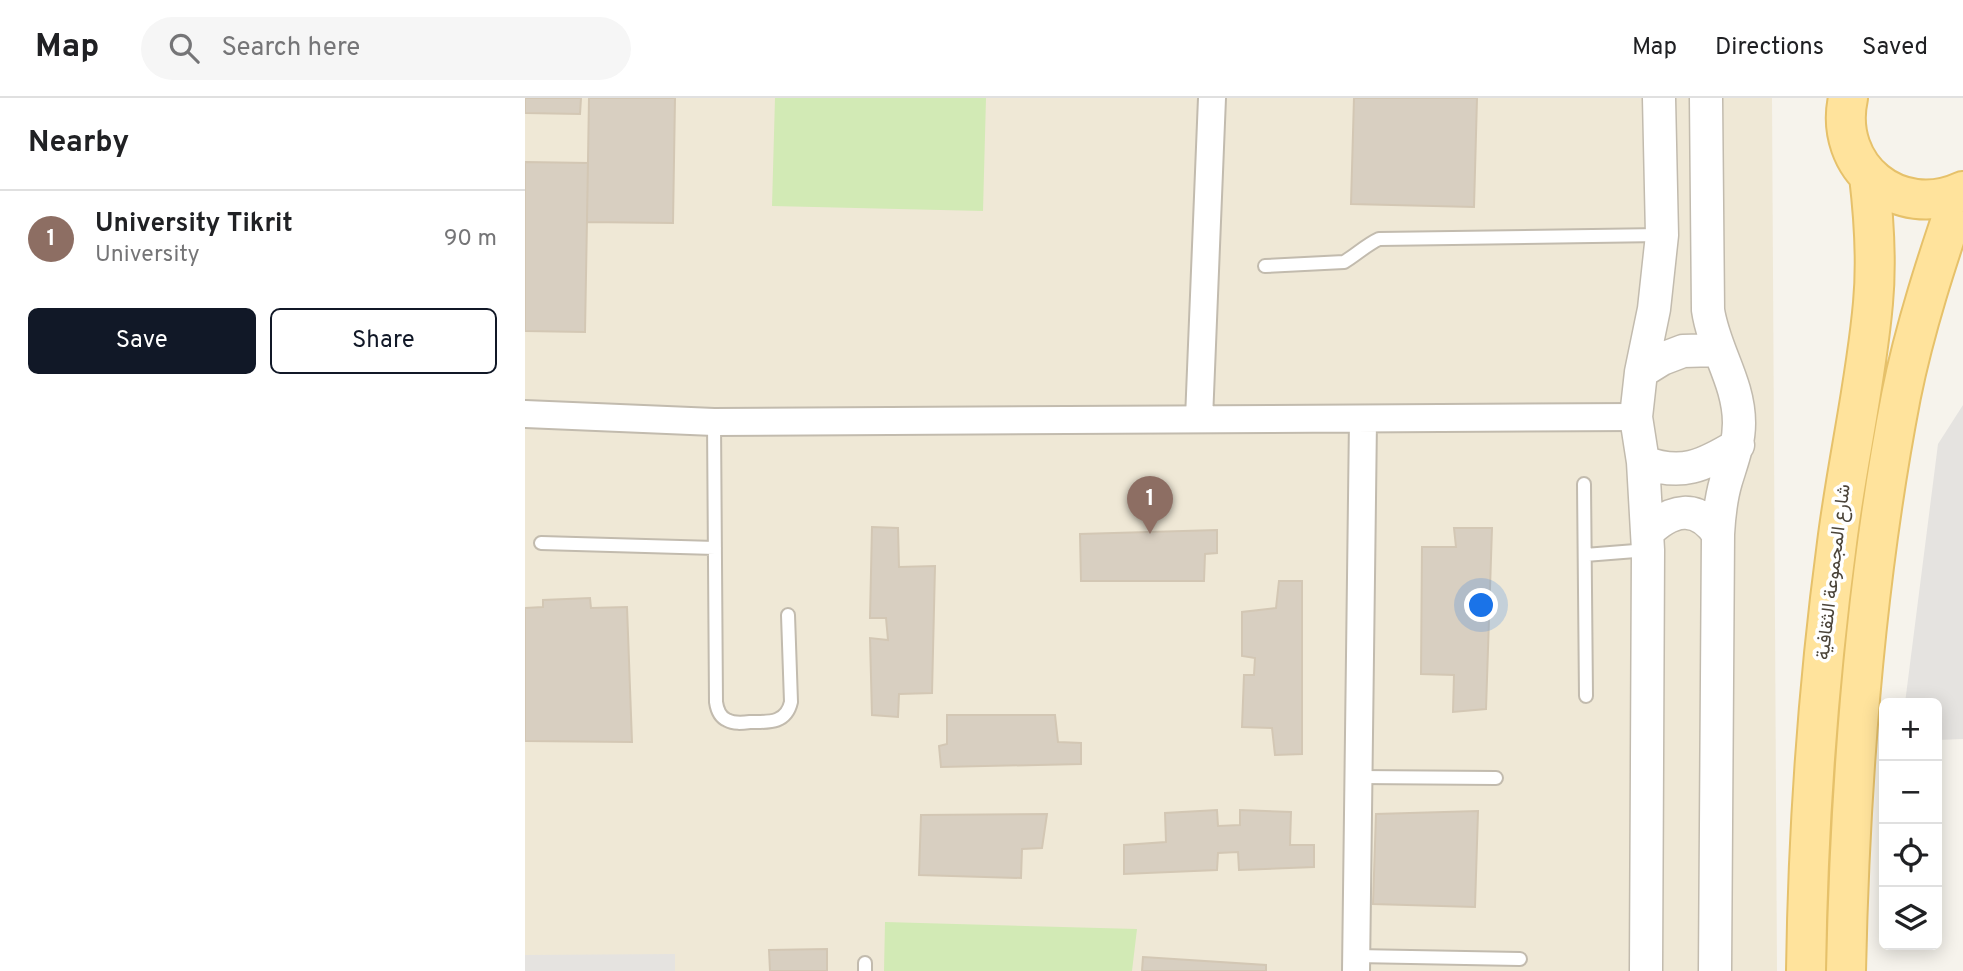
<!DOCTYPE html>
<meta charset="utf-8">
<style>
:root{--surface:#fff;--page:#f6f6f6;--text:#202124;--muted:#757577;--line:#e0e0e0;--accent:#111827}
body{margin:0;font-family:Overpass,Vazirmatn,sans-serif;background:var(--page);color:var(--text)}
.controls{position:absolute;right:21px;bottom:21px;display:grid;overflow:hidden;border-radius:10px;box-shadow:0 4px 18px #0003}
.controls button{width:63px;height:63px;display:grid;place-items:center;padding:0;border:0;border-bottom:2px solid var(--line);background:var(--surface);color:var(--text);font:35px sans-serif}
.you{position:absolute;left:957px;top:508px;width:24px;height:24px;margin:-18px;border:5px solid #fff;border-radius:50%;background:#1a73e8;box-shadow:0 0 0 10px #1a73e833}
.badge{display:grid;place-items:center;width:46px;height:46px;border-radius:50%;background:var(--accent);color:#fff;font-size:23px;font-weight:700}
.pin{position:absolute;translate:-50% -58px;filter:drop-shadow(0 2px 4px #0008)}
.pin::after{content:'';position:absolute;top:37px;width:24px;height:21px;background:inherit;clip-path:polygon(0 0,100% 0,50% 100%)}
.list{margin:0;padding:0;list-style:none}
h2{display:flex;justify-content:space-between;align-items:center;height:91px;margin:0;padding:0 28px;font-size:30px}
h2 small{font-size:23px;font-weight:400;color:var(--muted)}
.list li{display:grid;grid-template-columns:46px 1fr auto;gap:21px;align-items:center;box-sizing:border-box;height:98px;padding:0 28px;border-top:2px solid var(--line)}
.list b{display:block;font-size:26px;white-space:nowrap}
.list p{margin:0;font-size:23px;white-space:nowrap;color:var(--muted)}
.list em{font-size:23px;font-style:normal;color:var(--muted)}
.actions{display:flex;gap:14px;padding:21px 28px}
.actions a{flex:1;padding:16px 0;border:2px solid var(--accent);border-radius:10px;text-align:center;font-size:24px;color:var(--accent)}
.actions .main{background:var(--accent);color:#fff}
.icon{flex:none;width:38px;height:38px;fill:none;stroke:currentColor;stroke-width:2;stroke-linecap:round;stroke-linejoin:round}
.map{position:relative;flex:none;width:1438px;height:873px;overflow:hidden}
header{display:flex;align-items:center;gap:42px;box-sizing:border-box;height:98px;padding:0 35px;background:var(--surface);border-bottom:2px solid var(--line)}
header strong{font-size:33px}
nav{display:flex;gap:38px;margin-inline-start:auto;font-size:24px}
.search{width:490px;height:63px;background:var(--page);display:flex;align-items:center;gap:18px;box-sizing:border-box;padding:0 24px;border-radius:38px;color:var(--muted);font-size:26px}
main{display:flex}
aside{flex:1;background:var(--surface)}
.map>svg:first-child{display:block}
.education{fill:#efe8d6}
.green{fill:#d2eab5}
.parking{fill:#e5e3e0}
.building{fill:#d8cfc1;stroke:#d3c7b4;stroke-width:2}
.lines{fill:none;stroke-linecap:round;stroke-linejoin:round}
.service-casing{stroke:#c2bbae;stroke-width:16}
.minor-casing{stroke:#c2bbae;stroke-width:30}
.tertiary-casing{stroke:#c2bbae;stroke-width:35}
.primary-casing{stroke:#e6c16a;stroke-width:42}
.service{stroke:#fff;stroke-width:12}
.minor{stroke:#fff;stroke-width:26}
.tertiary{stroke:#fff;stroke-width:32}
.primary{stroke:#ffe39c;stroke-width:38}
.labels{text-anchor:middle;dominant-baseline:central;stroke-width:7;stroke-linejoin:round;paint-order:stroke}
.street-label{font-size:19px;fill:#4b4439;stroke:#fff}
</style>
<header>
<strong>Map</strong>
<div class="search"><svg class="icon" aria-label="search" viewBox="0 0 24 24"><circle cx="10" cy="10" r="6"/><path d="M15 15l6 6"/></svg>Search here</div>
<nav><a>Map</a><a>Directions</a><a>Saved</a></nav>
</header>
<main>
<aside>
<h2>Nearby<small></small></h2>
<ul class="list">
<li><span class="badge" style="background:#8d6e63">1</span><div><b>University Tikrit</b><p>University</p></div><em>90 m</em></li>
</ul>
<div class="actions"><a class="main">Save</a><a>Share</a></div>
</aside>
<div class="map">
<svg width="1438" height="873" viewBox="0 0 1438 873">
<rect width="100%" height="100%" fill="#f6f3ec"/>
<path class="education" d="M 0,0 L 1247,0 L 1252,873 L 0,873 Z"/>
<path class="green" d="M 250,0 L 461,0 L 458,113 L 247,108 Z
M 360,824 L 612,831 L 607,873 L 359,873 Z"/>
<path class="parking" d="M 1438,307 L 1438,641 L 1412,642 L 1412,605 L 1380,605 L 1413,346 Z
M 150,856 L 150,873 L 0,873 L 0,857 Z"/>
<path class="building" d="M 0,0 L 56,0 L 55,16 L 0,15 Z
M 64,0 L 150,0 L 148,125 L 62,124 Z
M 829,0 L 952,0 L 949,109 L 826,106 Z
M 0,64 L 63,65 L 60,234 L 0,233 Z
M 347,429 L 373,430 L 374,469 L 410,468 L 407,595 L 374,596 L 373,619 L 347,617 L 345,540 L 363,542 L 361,520 L 345,520 Z
M 929,430 L 967,430 L 961,611 L 928,614 L 929,577 L 896,576 L 897,449 L 931,449 Z
M 692,432 L 692,455 L 680,456 L 679,483 L 556,483 L 555,436 Z
M 754,483 L 777,483 L 777,656 L 750,657 L 747,630 L 717,629 L 719,577 L 729,577 L 730,560 L 717,558 L 717,514 L 751,510 Z
M 65,500 L 66,510 L 102,509 L 107,644 L 0,643 L 0,510 L 18,509 L 18,502 Z
M 422,617 L 530,617 L 533,644 L 556,645 L 556,666 L 416,669 L 414,648 L 422,646 Z
M 692,712 L 693,728 L 715,727 L 715,712 L 766,714 L 765,747 L 789,747 L 789,769 L 714,772 L 713,754 L 693,755 L 692,772 L 599,776 L 599,747 L 641,744 L 640,715 Z
M 953,713 L 950,809 L 848,806 L 851,716 Z
M 522,716 L 517,750 L 497,751 L 496,780 L 394,777 L 396,717 Z
M 302,851 L 302,873 L 245,873 L 244,852 Z
M 618,859 L 741,867 L 741,873 L 617,873 Z"/>
<g class="lines">
<g class="service-casing">
<path id="service" d="M 740,168 L 819,164 C 831,157 841,147 854,141 L 1136,137
M 189,324 L 191,604 C 192,611 195,619 202,622 C 209,626 217,625 225,624 C 243,624 261,626 266,604 L 263,517
M 1059,386 L 1061,598
M 16,445 L 190,450
M 1060,457 L 1123,452
M 833,679 L 971,680
M 831,858 L 995,861
M 340,865 L 340,873"/>
</g>
<g class="minor-casing">
<path id="minor" d="M 0,316 L 189,324 L 1111,319
M 674,321 L 687,0
M 831,873 L 838,322"/>
</g>
<g class="tertiary-casing">
<path id="tertiary" d="M 1181,0 L 1183,212 C 1189,252 1214,284 1214,325 C 1214,346 1207,363 1201,383 C 1196,400 1194,418 1193,436 L 1190,873
M 1116,274 L 1137,261 L 1158,253 L 1193,252
M 1118,364 C 1158,379 1178,367 1213,347
M 1122,435 C 1146,411 1172,405 1193,436
M 1121,873 L 1123,452 L 1118,364 L 1111,319 L 1116,274 L 1129,211 L 1137,137 L 1134,0"/>
</g>
<g class="primary-casing">
<path id="primary" d="M 1323,0 C 1308,69 1373,123 1438,93
M 1281,873 C 1283,730 1293,587 1312,445 C 1322,365 1341,285 1348,205 C 1352,162 1349,120 1344,78
M 1321,873 C 1325,684 1340,484 1376,298 C 1390,229 1412,162 1435,95"/>
</g>
<use href="#service" class="service"/>
<use href="#minor" class="minor"/>
<use href="#tertiary" class="tertiary"/>
<use href="#primary" class="primary"/>
</g>
<g class="labels">
<g class="street-label">
<text transform="translate(1309 474) rotate(-83)">شارع المجموعة الثقافية</text>
</g>
</g>
</svg>
<div class="controls">
<button>+</button>
<button>−</button>
<button><svg class="icon" aria-label="locate" viewBox="0 0 24 24"><circle cx="12" cy="12" r="6"/><path d="M12 2v4M12 18v4M2 12h4M18 12h4"/></svg></button>
<button><svg class="icon" aria-label="layers" viewBox="0 0 24 24"><path d="M12 4l9 5-9 5-9-5zM3 14l9 5 9-5"/></svg></button>
</div>
<div class="you"></div>
<div class="pin badge" style="left:625px;top:436px;background:#8d6e63">1</div>
</div>
</main>
